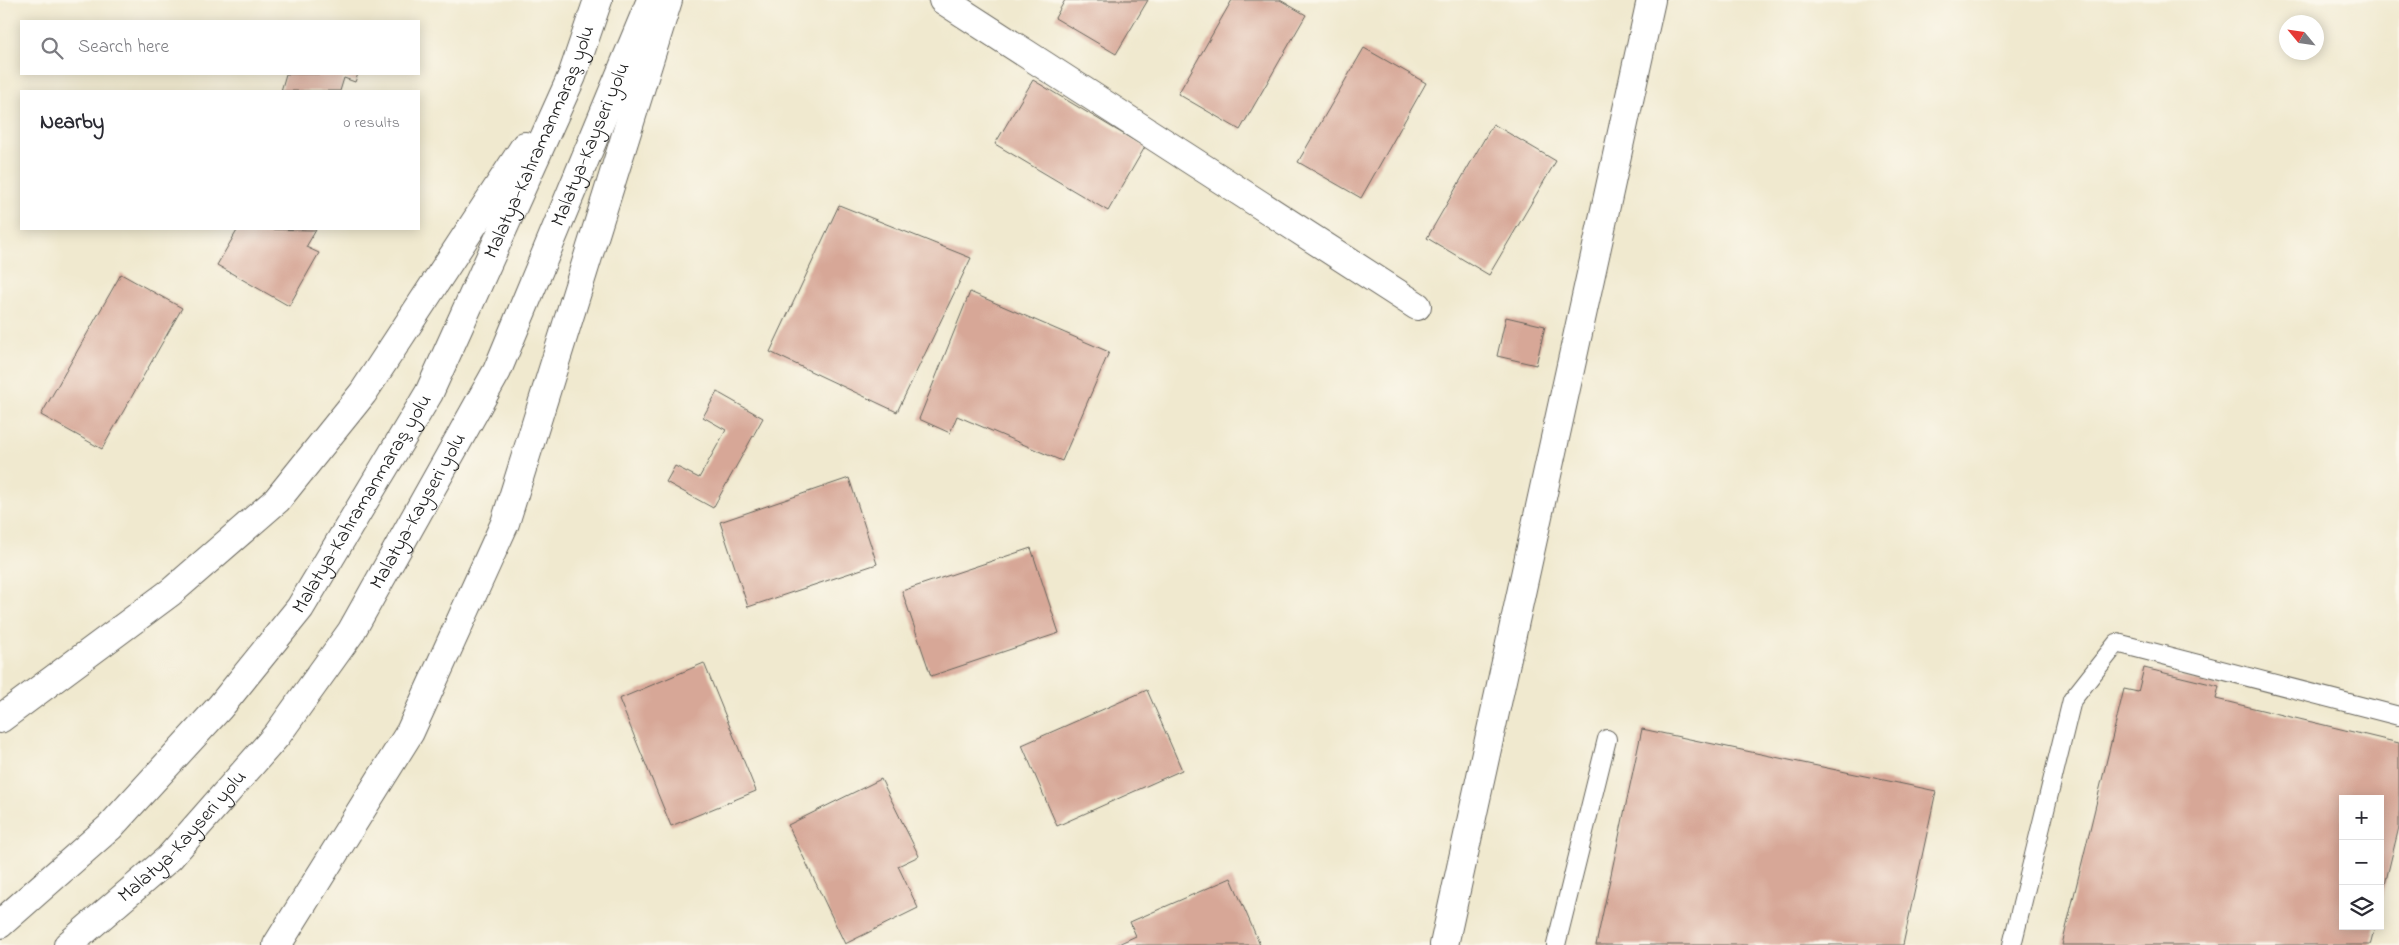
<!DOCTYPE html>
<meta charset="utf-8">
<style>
:root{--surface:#fff;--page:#f2f2f3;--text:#2b2b33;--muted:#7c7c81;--line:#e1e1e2}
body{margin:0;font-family:"Indie Flower",sans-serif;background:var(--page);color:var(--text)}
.controls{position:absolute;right:15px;bottom:15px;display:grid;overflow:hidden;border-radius:0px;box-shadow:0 2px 12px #0003}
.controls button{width:45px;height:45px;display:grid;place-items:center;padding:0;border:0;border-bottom:1px solid var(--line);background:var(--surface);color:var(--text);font:25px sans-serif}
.compass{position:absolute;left:2279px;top:15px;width:45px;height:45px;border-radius:50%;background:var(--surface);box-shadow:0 2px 12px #0003;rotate:299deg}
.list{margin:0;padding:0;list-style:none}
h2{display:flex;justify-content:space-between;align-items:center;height:65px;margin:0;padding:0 20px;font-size:21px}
h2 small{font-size:16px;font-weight:400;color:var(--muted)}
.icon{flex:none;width:28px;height:28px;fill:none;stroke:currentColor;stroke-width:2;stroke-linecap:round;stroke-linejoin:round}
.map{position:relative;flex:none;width:2399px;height:945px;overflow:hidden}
.search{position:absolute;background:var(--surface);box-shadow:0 2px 12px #0003;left:20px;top:20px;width:400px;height:55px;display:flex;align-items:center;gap:12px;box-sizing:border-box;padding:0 18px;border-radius:0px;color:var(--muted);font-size:19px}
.panel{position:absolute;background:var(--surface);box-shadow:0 2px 12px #0003;left:20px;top:90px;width:400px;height:140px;border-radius:0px}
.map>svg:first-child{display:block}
.building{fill:#d7a797}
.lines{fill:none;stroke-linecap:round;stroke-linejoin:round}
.lane-casing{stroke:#66645b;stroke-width:20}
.street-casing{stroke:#66645b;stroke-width:30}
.highway-casing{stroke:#66645b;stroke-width:30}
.lane{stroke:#fff;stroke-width:18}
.street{stroke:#fff;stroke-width:28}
.highway{stroke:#fff;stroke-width:28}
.labels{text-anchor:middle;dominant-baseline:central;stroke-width:4.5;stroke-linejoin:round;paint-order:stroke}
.street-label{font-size:20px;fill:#1c1c1c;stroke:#fbf7ec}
</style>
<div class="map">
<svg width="2399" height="945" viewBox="0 0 2399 945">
<rect width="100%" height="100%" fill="#fbf7ec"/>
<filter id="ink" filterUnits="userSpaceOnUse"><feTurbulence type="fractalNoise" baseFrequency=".02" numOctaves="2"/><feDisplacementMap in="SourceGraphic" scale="10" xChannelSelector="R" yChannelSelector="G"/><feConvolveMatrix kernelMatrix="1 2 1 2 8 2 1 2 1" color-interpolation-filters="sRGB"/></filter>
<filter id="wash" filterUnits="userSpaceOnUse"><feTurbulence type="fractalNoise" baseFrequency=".0096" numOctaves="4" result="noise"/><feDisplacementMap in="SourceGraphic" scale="20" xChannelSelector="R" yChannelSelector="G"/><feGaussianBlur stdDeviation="1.12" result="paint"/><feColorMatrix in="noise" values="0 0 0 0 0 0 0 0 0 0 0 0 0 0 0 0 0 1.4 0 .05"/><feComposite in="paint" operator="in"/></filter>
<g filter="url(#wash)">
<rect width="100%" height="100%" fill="#f0e9cf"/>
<g id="blocks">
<path class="building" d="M 1065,0 L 1148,0 L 1116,54 L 1055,18 Z
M 1232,0 L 1280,0 L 1306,15 L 1240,130 L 1178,94 Z
M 1364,48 L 1426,83 L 1361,198 L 1298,162 Z
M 286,74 L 358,74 L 355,82 L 344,78 L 340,91 L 281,91 Z
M 1033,80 L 1145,147 L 1108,211 L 995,144 Z
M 1493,124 L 1556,161 L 1489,275 L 1427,238 Z
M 839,205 L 971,258 L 897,412 L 770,352 Z
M 238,229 L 316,230 L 306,247 L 319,253 L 289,306 L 217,265 Z
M 121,274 L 182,308 L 102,449 L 41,415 Z
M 970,292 L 1109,352 L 1062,461 L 957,416 L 950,433 L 919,419 Z
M 1506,317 L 1545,326 L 1536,365 L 1497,356 Z
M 717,392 L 763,418 L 713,508 L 666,482 L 675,466 L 699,478 L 726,430 L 703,417 Z
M 849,478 L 877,564 L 748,607 L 720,522 Z
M 1031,548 L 1059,633 L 931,676 L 902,591 Z
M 704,663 L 756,791 L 671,826 L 619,699 Z
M 2144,668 L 2219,686 L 2216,699 L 2399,743 L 2399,827 L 2381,901 L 2380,799 L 2343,799 L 2343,926 L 2375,926 L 2370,945 L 2062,945 L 2124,689 L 2138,692 Z
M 1147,690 L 1182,770 L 1057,826 L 1022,745 Z
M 1642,729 L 1936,791 L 1903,945 L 1596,945 Z
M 881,779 L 919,856 L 898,866 L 918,908 L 845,944 L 788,825 Z
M 1231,878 L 1260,945 L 1116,945 L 1136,936 L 1130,922 Z"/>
</g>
</g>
<g filter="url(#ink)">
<use href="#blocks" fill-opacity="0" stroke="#66645b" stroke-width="1"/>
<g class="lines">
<g class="lane-casing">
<path id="lane" d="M 1556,945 L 1607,739
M 2012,945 L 2072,700 L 2117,643 L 2399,716"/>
</g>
<g class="street-casing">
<path id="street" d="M 943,0 L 1417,306
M 1444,945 L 1651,0"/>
</g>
<g class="highway-casing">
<g id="highway">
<path d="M 0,719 L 171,592 L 277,500 L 363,393 L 525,146"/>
<path id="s1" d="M 0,924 L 110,827 L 220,707 L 300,608 L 429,393 L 572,76 L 598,0"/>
<path id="s2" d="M 68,945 L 169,858 L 277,735 L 351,632 L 497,371 L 651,0"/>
<path d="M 277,945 L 410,732 L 505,523 L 668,0"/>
</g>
</g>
<use href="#lane" class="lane"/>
<use href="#street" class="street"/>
<use href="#highway" class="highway"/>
</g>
</g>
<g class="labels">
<g class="street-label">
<text stroke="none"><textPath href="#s1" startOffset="962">Malatya-Kahramanmaraş yolu</textPath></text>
<text stroke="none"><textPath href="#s2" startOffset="968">Malatya-Kayseri yolu</textPath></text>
<text stroke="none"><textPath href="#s1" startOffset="558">Malatya-Kahramanmaraş yolu</textPath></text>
<text stroke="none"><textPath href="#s2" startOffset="562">Malatya-Kayseri yolu</textPath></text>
<text stroke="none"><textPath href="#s2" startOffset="158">Malatya-Kayseri yolu</textPath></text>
</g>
</g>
</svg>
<div class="controls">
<button>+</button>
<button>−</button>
<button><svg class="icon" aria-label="layers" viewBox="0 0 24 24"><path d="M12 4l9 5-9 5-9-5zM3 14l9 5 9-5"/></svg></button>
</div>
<svg class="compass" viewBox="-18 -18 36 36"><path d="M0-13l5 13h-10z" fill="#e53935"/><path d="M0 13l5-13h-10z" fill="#7c7c81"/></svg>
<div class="search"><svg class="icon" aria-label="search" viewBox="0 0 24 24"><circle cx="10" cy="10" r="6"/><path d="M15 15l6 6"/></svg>Search here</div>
<section class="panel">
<h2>Nearby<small>0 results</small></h2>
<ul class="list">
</ul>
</section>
</div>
